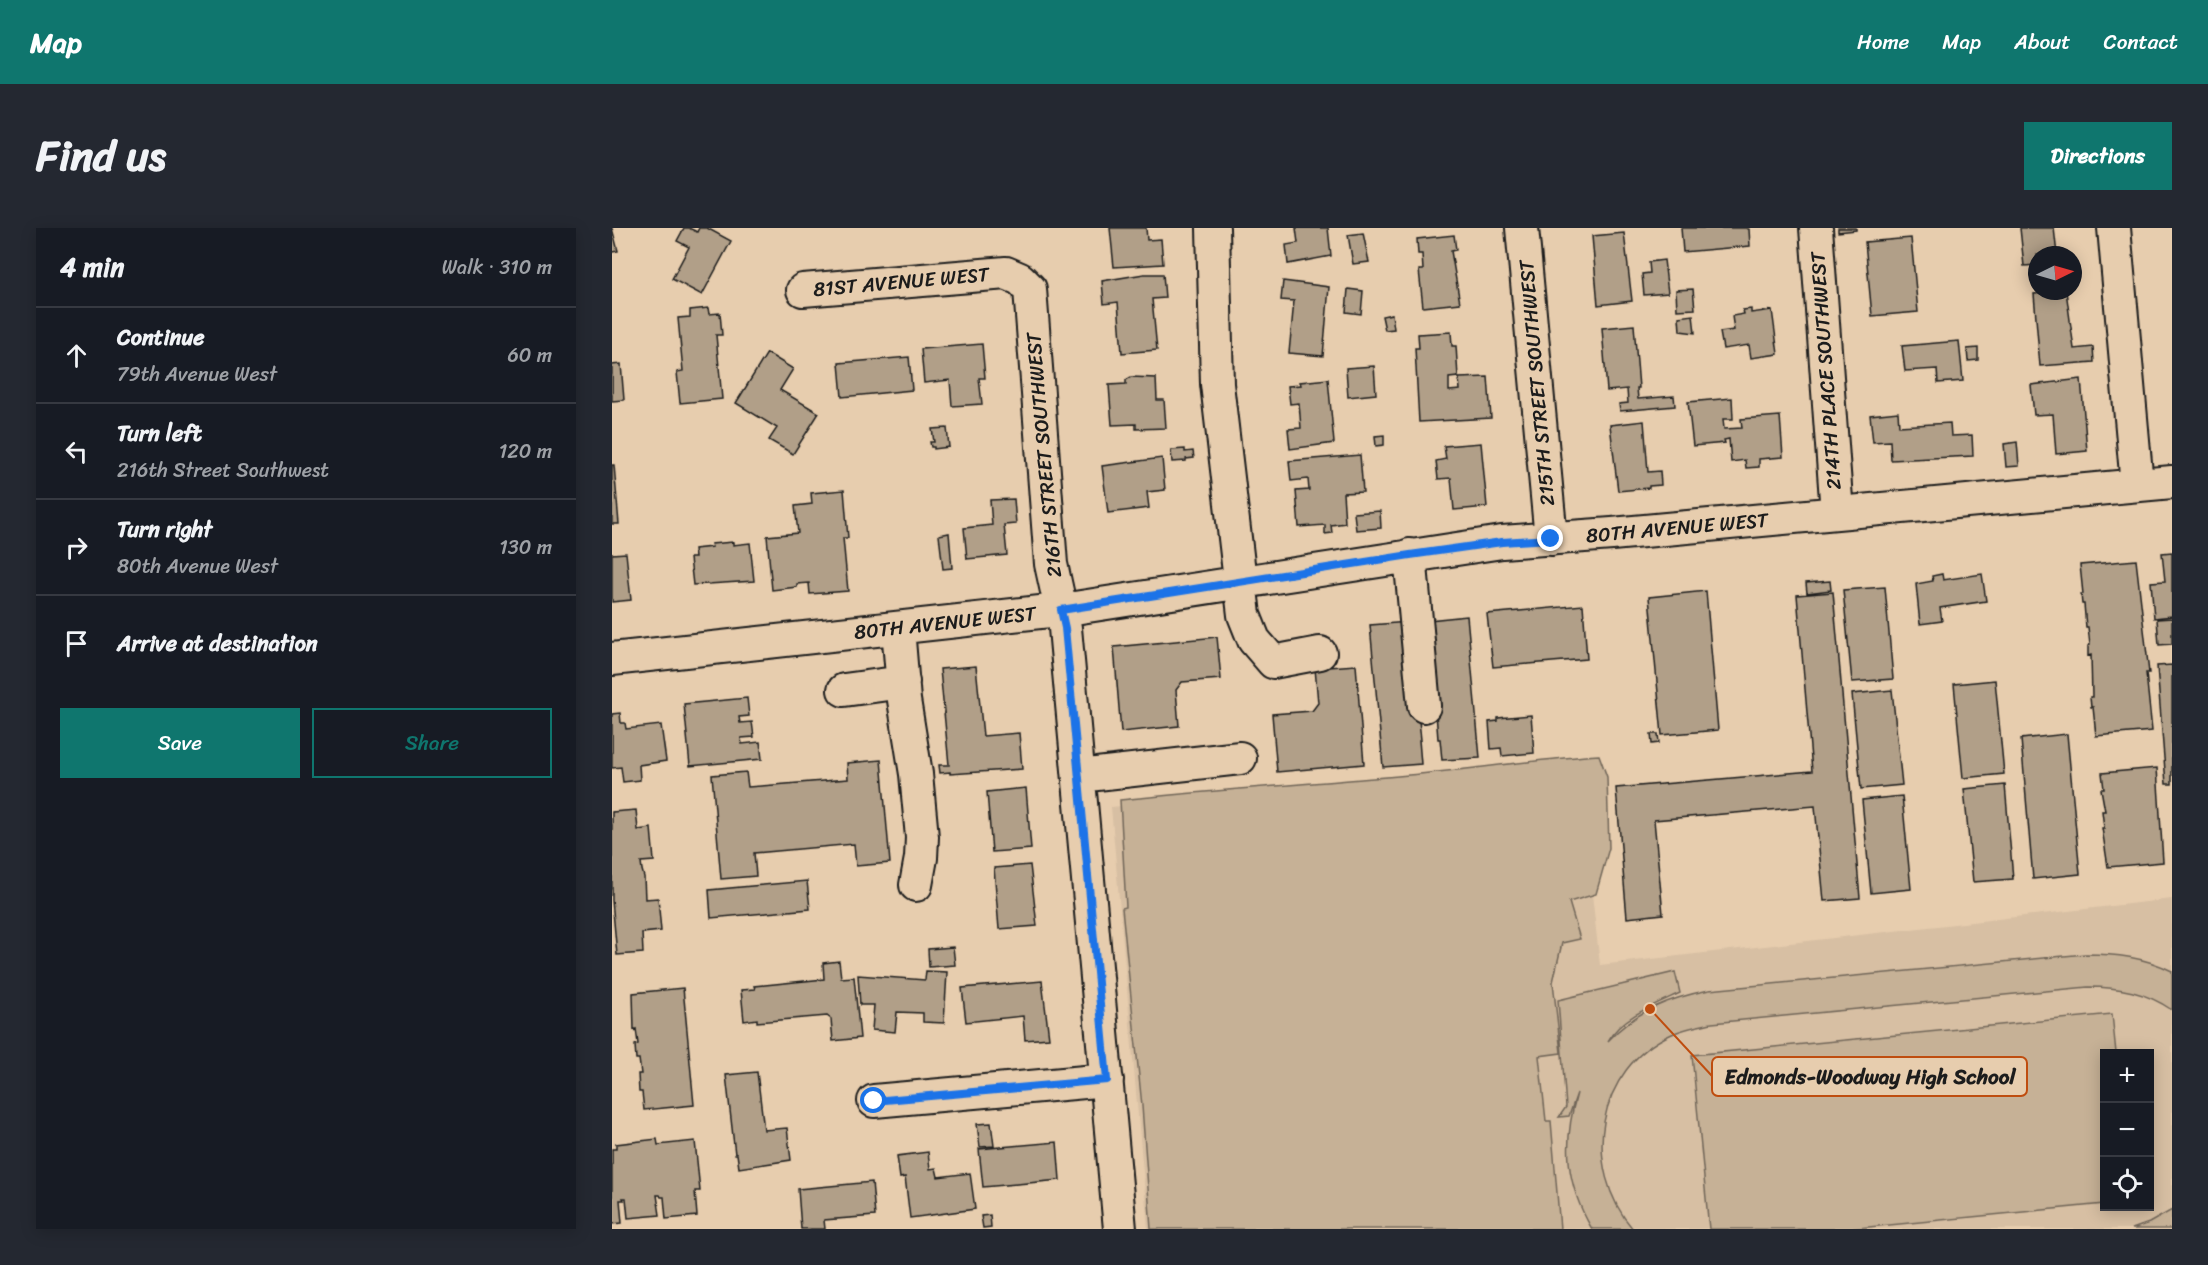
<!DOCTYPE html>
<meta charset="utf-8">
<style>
:root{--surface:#171b24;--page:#242831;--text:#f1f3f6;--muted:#9ea1a6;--line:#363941;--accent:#0f766e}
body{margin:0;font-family:Sriracha,sans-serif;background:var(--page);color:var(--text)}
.controls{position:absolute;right:18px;bottom:18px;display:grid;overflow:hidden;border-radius:0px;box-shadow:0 3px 15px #0003}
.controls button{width:54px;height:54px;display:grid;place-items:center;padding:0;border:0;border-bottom:2px solid var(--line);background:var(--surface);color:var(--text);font:30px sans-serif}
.compass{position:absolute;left:1416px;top:18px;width:54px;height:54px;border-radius:50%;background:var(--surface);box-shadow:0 3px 15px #0003;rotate:85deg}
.stop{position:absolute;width:18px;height:18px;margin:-14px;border:4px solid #1a73e8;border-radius:50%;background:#fff}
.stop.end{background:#1a73e8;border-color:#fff;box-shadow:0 2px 6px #0008}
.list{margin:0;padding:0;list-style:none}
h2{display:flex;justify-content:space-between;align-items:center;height:78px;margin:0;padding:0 24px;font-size:26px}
h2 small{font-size:20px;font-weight:400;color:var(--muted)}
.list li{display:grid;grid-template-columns:39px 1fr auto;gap:18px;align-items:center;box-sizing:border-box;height:96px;padding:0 24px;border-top:2px solid var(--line)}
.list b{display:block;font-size:22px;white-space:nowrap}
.list p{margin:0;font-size:20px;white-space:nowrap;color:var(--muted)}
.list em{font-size:20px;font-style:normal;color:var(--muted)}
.actions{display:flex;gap:12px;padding:18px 24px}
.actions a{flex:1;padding:14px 0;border:2px solid var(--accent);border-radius:0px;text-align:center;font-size:21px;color:var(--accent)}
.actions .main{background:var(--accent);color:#fff}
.icon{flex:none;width:33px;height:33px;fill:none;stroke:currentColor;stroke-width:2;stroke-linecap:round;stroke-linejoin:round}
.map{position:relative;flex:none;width:1560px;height:1001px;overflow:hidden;border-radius:0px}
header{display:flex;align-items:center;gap:36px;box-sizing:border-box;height:84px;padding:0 30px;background:var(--accent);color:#fff}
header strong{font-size:28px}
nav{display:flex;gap:33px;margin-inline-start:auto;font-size:21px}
.intro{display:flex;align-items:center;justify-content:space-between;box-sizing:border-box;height:144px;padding:0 36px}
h1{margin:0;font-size:42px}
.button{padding:15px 27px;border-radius:0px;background:var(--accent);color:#fff;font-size:21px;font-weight:700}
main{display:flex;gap:36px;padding:0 36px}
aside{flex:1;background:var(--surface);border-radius:0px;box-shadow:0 3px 15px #0003}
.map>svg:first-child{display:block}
.built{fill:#d7bfa3;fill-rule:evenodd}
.green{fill:#c6b196;stroke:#716659;stroke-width:1.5}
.building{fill:#b19f88;stroke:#1c1c1c;stroke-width:1.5}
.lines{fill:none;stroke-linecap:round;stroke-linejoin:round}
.minor-casing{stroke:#1c1c1c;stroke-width:36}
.minor{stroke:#e7cdae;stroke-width:32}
.route{stroke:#1a73e8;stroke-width:8}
.labels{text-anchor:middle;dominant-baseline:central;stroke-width:5;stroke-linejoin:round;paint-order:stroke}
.street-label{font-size:20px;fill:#1c1c1c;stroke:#e7cdae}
.leader{fill:none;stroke:#bf4d0f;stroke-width:2}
.callout-dot{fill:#bf4d0f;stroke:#e7cdae;stroke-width:2}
.callout{fill:#e7cdae;stroke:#bf4d0f;stroke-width:2}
.callout-label{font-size:21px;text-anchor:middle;font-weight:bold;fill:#1c1c1c}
</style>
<header>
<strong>Map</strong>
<nav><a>Home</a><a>Map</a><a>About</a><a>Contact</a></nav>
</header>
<div class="intro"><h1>Find us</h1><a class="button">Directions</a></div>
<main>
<aside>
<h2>4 min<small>Walk · 310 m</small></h2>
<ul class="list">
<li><svg class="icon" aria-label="ahead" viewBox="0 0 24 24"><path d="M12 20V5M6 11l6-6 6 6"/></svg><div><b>Continue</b><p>79th Avenue West</p></div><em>60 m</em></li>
<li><svg class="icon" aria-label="left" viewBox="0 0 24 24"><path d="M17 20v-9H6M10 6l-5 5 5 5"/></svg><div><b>Turn left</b><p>216th Street Southwest</p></div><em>120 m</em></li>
<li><svg class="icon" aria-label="right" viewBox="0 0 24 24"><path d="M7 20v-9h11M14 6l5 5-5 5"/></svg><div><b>Turn right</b><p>80th Avenue West</p></div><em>130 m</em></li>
<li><svg class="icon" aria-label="arrive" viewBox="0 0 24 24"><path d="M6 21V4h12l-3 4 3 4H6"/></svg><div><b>Arrive at destination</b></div></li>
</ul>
<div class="actions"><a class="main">Save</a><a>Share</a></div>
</aside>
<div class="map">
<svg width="1560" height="1001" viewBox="0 0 1560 1001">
<rect width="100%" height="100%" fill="#e7cdae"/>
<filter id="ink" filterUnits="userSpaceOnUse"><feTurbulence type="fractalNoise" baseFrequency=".0167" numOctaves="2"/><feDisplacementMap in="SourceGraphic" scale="12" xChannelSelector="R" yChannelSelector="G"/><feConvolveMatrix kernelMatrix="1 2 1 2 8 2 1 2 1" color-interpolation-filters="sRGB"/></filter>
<g filter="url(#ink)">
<path class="built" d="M 965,534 L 988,737 L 1560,671 L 1560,1001 L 536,1001 L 499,579 ZM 1492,826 L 1538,826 L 1538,978 L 1492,978 Z"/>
<path class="green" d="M 987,527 L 995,549 L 997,620 L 984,666 L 957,674 L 968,711 L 950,715 L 941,754 L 949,825 L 927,828 L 934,893 L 939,893 L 948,1001 L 539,1001 L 530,878 L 510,680 L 514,679 L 508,572 C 601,562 694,556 786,548 C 853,542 920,532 987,527 Z
M 1473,726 C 1504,726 1532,729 1560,743 L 1560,782 C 1534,764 1507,759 1476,759 L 1100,795 C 1086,798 1073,800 1060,806 C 983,840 969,940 1021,1001 L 980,1001 C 953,955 951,915 965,865 L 957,888 L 947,889 L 954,879 L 946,772 L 1063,744 L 1068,765 C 1044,776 1009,789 996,813 C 1023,783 1058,770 1097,762 Z
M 1500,786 L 1504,825 L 1492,826 L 1492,976 L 1236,1001 L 1097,1001 L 1080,827 Z
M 1560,982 L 1560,1001 L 1520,1001 L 1537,995 Z"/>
<path class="building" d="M 0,0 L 6,23 L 0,24 Z
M 72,0 L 77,0 L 85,4 L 87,0 L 95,0 L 119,13 L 90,67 L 60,51 L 77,19 L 65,13 Z
M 498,0 L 534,0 L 535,12 L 549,11 L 551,36 L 502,39 Z
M 684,0 L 716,0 L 719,28 L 676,36 L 674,17 L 686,15 Z
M 1069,0 L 1133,0 L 1137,1 L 1138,18 L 1071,24 Z
M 1226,0 L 1244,0 L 1244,2 L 1226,4 Z
M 1408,0 L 1442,0 L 1445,27 L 1425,27 L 1425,37 L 1412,38 Z
M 751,5 L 757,34 L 741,36 L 736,7 Z
M 1012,5 L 1020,73 L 986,77 L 980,8 Z
M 842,7 L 844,22 L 839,23 L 848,75 L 811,79 L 807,42 L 811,42 L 810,26 L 806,26 L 805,11 Z
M 1299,10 L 1306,84 L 1260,88 L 1253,14 Z
M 1052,32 L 1056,65 L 1032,67 L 1030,46 L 1038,45 L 1037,34 Z
M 532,46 L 551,46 L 553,70 L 540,71 L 545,122 L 510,125 L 506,74 L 492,76 L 490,53 Z
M 671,53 L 717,59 L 711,128 L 677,125 L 682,73 L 669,72 Z
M 736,61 L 751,63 L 749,86 L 734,84 Z
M 1081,61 L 1083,81 L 1065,82 L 1064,62 Z
M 1454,63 L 1462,121 L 1481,119 L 1482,134 L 1428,138 L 1422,66 Z
M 96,80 L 97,86 L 108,85 L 110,107 L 104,107 L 110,171 L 68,175 L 65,144 L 71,143 L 66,90 L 78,89 L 78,82 Z
M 1139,81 L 1139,85 L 1160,82 L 1166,126 L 1139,130 L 1137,117 L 1111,121 L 1108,104 L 1122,102 L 1120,88 L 1132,86 L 1131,82 Z
M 780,86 L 782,101 L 773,102 L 770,88 Z
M 1081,87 L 1083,105 L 1068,103 L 1067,89 Z
M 1022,97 L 1027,160 L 1025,160 L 1026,171 L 1062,168 L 1063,178 L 1008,183 L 1007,176 L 1016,175 L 1015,161 L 995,163 L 990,100 Z
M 839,104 L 840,118 L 844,118 L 846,149 L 837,150 L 837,163 L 848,162 L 847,150 L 876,149 L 879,190 L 807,194 L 803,120 L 807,120 L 806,106 Z
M 1347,113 L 1351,153 L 1326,155 L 1325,141 L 1293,143 L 1290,118 Z
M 370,116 L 373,150 L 367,150 L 370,176 L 340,178 L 338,152 L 312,155 L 309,121 Z
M 1366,120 L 1366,132 L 1356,133 L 1355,121 Z
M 155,125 L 181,141 L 168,162 L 207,185 L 181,226 L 157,212 L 165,200 L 124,175 Z
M 297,129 L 300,162 L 230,169 L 227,135 Z
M 9,136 L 12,172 L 0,173 L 0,137 Z
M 762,138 L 764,166 L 736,169 L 734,140 Z
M 519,149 L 544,150 L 545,172 L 552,172 L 554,200 L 524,201 L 524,196 L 500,197 L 497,157 L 514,156 L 514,152 Z
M 716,151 L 722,215 L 678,221 L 676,201 L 689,200 L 687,175 L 678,176 L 676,158 L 689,157 L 688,154 Z
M 1469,151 L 1475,223 L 1444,226 L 1441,186 L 1422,187 L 1419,157 Z
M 1120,170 L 1121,191 L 1111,191 L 1112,201 L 1130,200 L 1129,191 L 1168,188 L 1171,229 L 1147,231 L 1147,239 L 1134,240 L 1133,232 L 1119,234 L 1117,211 L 1112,212 L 1113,215 L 1081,218 L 1076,174 Z
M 1286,184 L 1287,198 L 1338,195 L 1339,208 L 1360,207 L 1361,228 L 1279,232 L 1278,213 L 1261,214 L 1258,187 Z
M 1032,193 L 1036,244 L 1048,243 L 1049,257 L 1037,258 L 1037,260 L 1006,263 L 998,197 Z
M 335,200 L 337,219 L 322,221 L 322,219 L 319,219 L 318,214 L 322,214 L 320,201 Z
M 772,207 L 772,217 L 764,218 L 763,208 Z
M 1405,214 L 1407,238 L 1394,239 L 1392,216 Z
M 869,215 L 875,279 L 842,282 L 839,250 L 826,251 L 824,233 L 834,231 L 832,218 Z
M 573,221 L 573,224 L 581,223 L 582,230 L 574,231 L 574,233 L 560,234 L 559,222 Z
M 748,227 L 751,264 L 731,265 L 733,295 L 719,297 L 720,305 L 713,306 L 713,297 L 687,299 L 684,263 L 697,262 L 696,251 L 679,253 L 677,233 Z
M 550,230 L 553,262 L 535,264 L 537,280 L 496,285 L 490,238 Z
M 0,237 L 2,237 L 7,296 L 0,296 Z
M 232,262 L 236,310 L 231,310 L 236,363 L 198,366 L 197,355 L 185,356 L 185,359 L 160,362 L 155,308 L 186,305 L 183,278 L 200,276 L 199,265 Z
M 402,271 L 404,296 L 392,297 L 395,327 L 355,331 L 352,300 L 380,297 L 378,272 Z
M 768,283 L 769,300 L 744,302 L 742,285 Z
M 337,305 L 340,340 L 331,341 L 327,307 Z
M 121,314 L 121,317 L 138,315 L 142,353 L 81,357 L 78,330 L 83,330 L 82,321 L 100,319 L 99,316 Z
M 1560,324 L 1560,388 L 1542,390 L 1539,354 L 1553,353 L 1550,325 Z
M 14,325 L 19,372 L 0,374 L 0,326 Z
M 1524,332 L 1537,445 L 1534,445 L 1540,503 L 1484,508 L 1481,479 L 1479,479 L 1478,469 L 1480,469 L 1479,427 L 1476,428 L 1476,418 L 1478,417 L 1476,399 L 1474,399 L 1472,376 L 1470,376 L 1469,366 L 1471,366 L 1468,337 Z
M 1330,346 L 1331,352 L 1370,346 L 1374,373 L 1328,380 L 1330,393 L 1308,396 L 1304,356 L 1321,353 L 1320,348 Z
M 1218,353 L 1219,362 L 1195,365 L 1194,355 Z
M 1273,359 L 1281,451 L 1240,454 L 1231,362 Z
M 1094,363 L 1106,502 L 1050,507 L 1037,369 Z
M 1221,364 L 1248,670 L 1212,673 L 1203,578 L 1042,592 L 1051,686 L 1015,690 L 1004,560 L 1200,543 L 1185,367 Z
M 971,377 L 975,431 L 881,439 L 875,386 Z
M 855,388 L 868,530 L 830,532 L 828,511 L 826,511 L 817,392 Z
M 1560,390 L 1560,416 L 1547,417 L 1545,391 Z
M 797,394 L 809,512 L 807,512 L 809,536 L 771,539 L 758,397 Z
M 605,409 L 609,451 L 570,454 L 564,462 L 567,498 L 509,504 L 502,419 Z
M 744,437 L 752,536 L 665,544 L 660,486 L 700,483 L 706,475 L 703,440 Z
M 1560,437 L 1560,556 L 1554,556 L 1545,438 Z
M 364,438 L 371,508 L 407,505 L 410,541 L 338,546 L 338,544 L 328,545 L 327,537 L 337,537 L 328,441 Z
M 1383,452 L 1392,546 L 1351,550 L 1342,456 Z
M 1280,462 L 1290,557 L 1249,561 L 1240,466 Z
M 135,470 L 137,488 L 127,489 L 128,495 L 140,494 L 142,509 L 129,510 L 130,516 L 148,514 L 150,531 L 78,538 L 72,476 Z
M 8,485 L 9,495 L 13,495 L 14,501 L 49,497 L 54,533 L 27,537 L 28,552 L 11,554 L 9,539 L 0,540 L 0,486 Z
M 919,487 L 922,525 L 890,528 L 889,520 L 879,521 L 877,494 L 886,493 L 886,490 Z
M 1039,506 L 1046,506 L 1047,515 L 1040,516 Z
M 1455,506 L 1468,646 L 1421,651 L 1409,511 Z
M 269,532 L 278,635 L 244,638 L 242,616 L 142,625 L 144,648 L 109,651 L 100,547 L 134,544 L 136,559 L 236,551 L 235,535 Z
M 1545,540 L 1551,634 L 1496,639 L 1490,600 L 1492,600 L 1490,583 L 1493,583 L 1489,561 L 1492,561 L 1490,545 Z
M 1393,557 L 1401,651 L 1361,654 L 1352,561 Z
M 414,560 L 419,621 L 380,624 L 375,564 Z
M 1290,568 L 1299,661 L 1259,665 L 1250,572 Z
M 24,582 L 26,602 L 39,600 L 42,633 L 29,634 L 30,642 L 32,649 L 33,671 L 46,670 L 49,703 L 30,705 L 31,725 L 5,727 L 0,672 L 0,584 Z
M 418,637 L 425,698 L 387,701 L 382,640 Z
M 195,653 L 198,681 L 99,690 L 97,662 Z
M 341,719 L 343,737 L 317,739 L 316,721 Z
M 227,733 L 229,750 L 242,749 L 248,810 L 221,813 L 219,791 L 215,788 L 145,794 L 145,791 L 132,793 L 129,762 L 143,761 L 142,758 L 212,751 L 211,735 Z
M 314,743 L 335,744 L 332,795 L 311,794 L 311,785 L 285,784 L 283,804 L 260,802 L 262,777 L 248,777 L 246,747 L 313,752 Z
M 430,753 L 437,810 L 413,812 L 411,788 L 354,794 L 350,760 Z
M 71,760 L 82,877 L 32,882 L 30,864 L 27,864 L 26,846 L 29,846 L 27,831 L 24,831 L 23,817 L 26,816 L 24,801 L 22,802 L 21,765 Z
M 145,844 L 152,902 L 175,900 L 179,932 L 127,940 L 125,926 L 123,926 L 114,847 Z
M 379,895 L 382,918 L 368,919 L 365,896 Z
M 45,911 L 46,917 L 83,913 L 88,963 L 83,963 L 85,988 L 54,991 L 52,969 L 49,969 L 48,967 L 45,967 L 48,987 L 16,990 L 14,970 L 11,970 L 12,972 L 8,972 L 10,995 L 0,996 L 0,921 L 4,921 L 4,916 Z
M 445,914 L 448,952 L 371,959 L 367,921 Z
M 316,924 L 318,941 L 324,940 L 326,949 L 358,945 L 363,981 L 298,990 L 293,949 L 288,950 L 285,928 Z
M 260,954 L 263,988 L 212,992 L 213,1001 L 189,1001 L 186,961 Z
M 378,987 L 379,999 L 371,1000 L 369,988 Z"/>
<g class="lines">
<g class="minor-casing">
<path id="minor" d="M 601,0 L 605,156 L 632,387 L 642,412 L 661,434 L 708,425
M 910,0 L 939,311
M 1204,0 L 1225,285
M 1502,0 L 1525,257
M 191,62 L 394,45 L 408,51 L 418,61 L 439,336 L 453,400 L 508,1001
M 798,327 L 812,478
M 286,400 L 292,472 L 304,546 L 310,609 L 309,630 L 304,657
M 0,431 L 456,381 L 890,314 L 1000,306 L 1560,254
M 232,462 L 291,454
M 467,548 L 628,530
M 262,873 L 495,852"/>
</g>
<use href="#minor" class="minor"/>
</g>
</g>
<g class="lines" filter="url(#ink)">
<path class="route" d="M 262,873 L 495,852 L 453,400 L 449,382 L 798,327 L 890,314 L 939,311"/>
</g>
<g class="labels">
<g class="street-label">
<text transform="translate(289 54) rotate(-5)">81ST AVENUE WEST</text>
<text transform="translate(1214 143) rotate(-94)">214TH PLACE SOUTHWEST</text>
<text transform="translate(925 155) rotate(-95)">215TH STREET SOUTHWEST</text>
<text transform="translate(432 227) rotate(-95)">216TH STREET SOUTHWEST</text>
<text transform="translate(1065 300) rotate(-5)">80TH AVENUE WEST</text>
<text transform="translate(333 395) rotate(-6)">80TH AVENUE WEST</text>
</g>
</g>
<path class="leader" d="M1038 781L1100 848"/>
<circle class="callout-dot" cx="1038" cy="781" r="6"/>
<rect class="callout" x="1100" y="829" width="315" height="39" rx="6"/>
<g class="callout-label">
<text x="1258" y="856">Edmonds-Woodway High School</text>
</g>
</svg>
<div class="controls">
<button>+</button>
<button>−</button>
<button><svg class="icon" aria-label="locate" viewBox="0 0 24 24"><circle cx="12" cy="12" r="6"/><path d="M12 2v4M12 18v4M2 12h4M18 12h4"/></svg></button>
</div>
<svg class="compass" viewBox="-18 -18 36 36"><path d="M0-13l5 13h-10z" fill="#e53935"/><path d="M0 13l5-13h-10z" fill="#9ea1a6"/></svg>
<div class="stop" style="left:262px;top:873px"></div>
<div class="stop end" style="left:939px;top:311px"></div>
</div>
</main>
